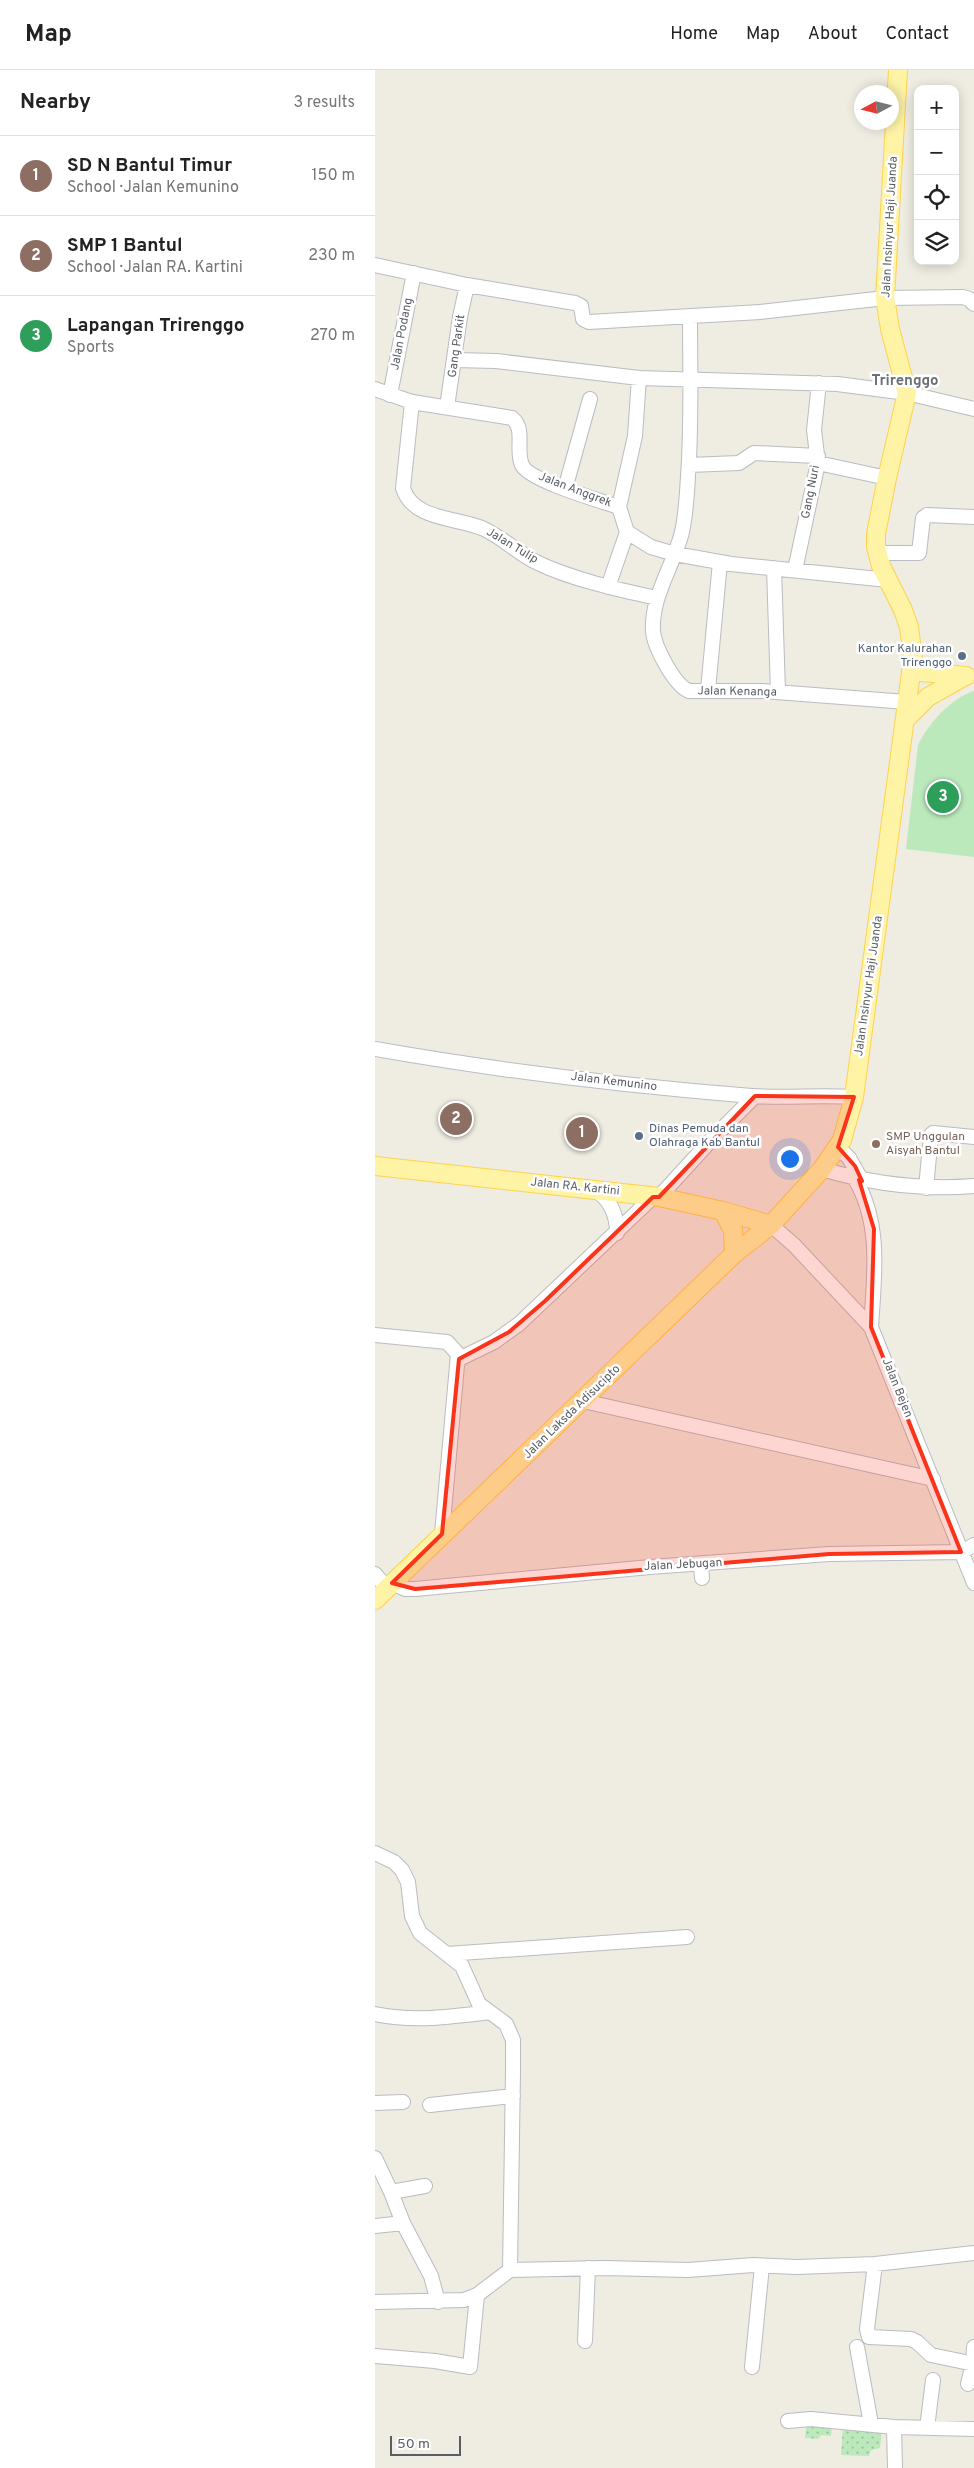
<!DOCTYPE html>
<meta charset="utf-8">
<style>
:root{--surface:#fff;--page:#f6f6f6;--text:#222;--muted:#767676;--line:#e0e0e0;--accent:#fb331b}
body{margin:0;font-family:Overpass,sans-serif;background:var(--page);color:var(--text)}
.controls{position:absolute;right:15px;top:15px;display:grid;overflow:hidden;border-radius:10px;box-shadow:0 2px 12px #0003}
.controls button{width:45px;height:45px;display:grid;place-items:center;padding:0;border:0;border-bottom:1px solid var(--line);background:var(--surface);color:var(--text);font:25px sans-serif}
.compass{position:absolute;left:479px;top:15px;width:45px;height:45px;border-radius:50%;background:var(--surface);box-shadow:0 2px 12px #0003;rotate:263deg}
.scale{position:absolute;left:15px;bottom:12px;width:71px;box-sizing:border-box;padding-left:5px;border:2px solid #5a5e64;border-top:0;font-size:14px;line-height:18px;white-space:nowrap;color:#5a5e64;-webkit-text-stroke:4px #fff;paint-order:stroke}
.you{position:absolute;left:414px;top:1088px;width:18px;height:18px;margin:-12px;border:4px solid #fff;border-radius:50%;background:#1a73e8;box-shadow:0 0 0 8px #1a73e833}
.badge{display:grid;place-items:center;width:32px;height:32px;border-radius:50%;background:var(--accent);color:#fff;font-size:16px;font-weight:700}
.pin{position:absolute;translate:-50% -50%;border:2px solid #fff;box-shadow:0 1px 5px #0006}
.list{margin:0;padding:0;list-style:none}
h2{display:flex;justify-content:space-between;align-items:center;height:65px;margin:0;padding:0 20px;font-size:21px}
h2 small{font-size:16px;font-weight:400;color:var(--muted)}
.list li{display:grid;grid-template-columns:32px 1fr auto;gap:15px;align-items:center;box-sizing:border-box;height:80px;padding:0 20px;border-top:1px solid var(--line)}
.list b{display:block;font-size:19px;white-space:nowrap}
.list p{margin:0;font-size:16px;white-space:nowrap;color:var(--muted)}
.list em{font-size:16px;font-style:normal;color:var(--muted)}
.icon{flex:none;width:28px;height:28px;fill:none;stroke:currentColor;stroke-width:2;stroke-linecap:round;stroke-linejoin:round}
.map{position:relative;flex:none;width:599px;height:2398px;overflow:hidden}
header{display:flex;align-items:center;gap:30px;box-sizing:border-box;height:70px;padding:0 25px;background:var(--surface);border-bottom:1px solid var(--line)}
header strong{font-size:24px}
nav{display:flex;gap:28px;margin-inline-start:auto;font-size:18px}
main{display:flex}
aside{flex:1;background:var(--surface)}
.map>svg:first-child{display:block}
.grass{fill:url(#grass-dots)}
.pitch{fill:#bbe9bc}
.lines{fill:none;stroke-linecap:round;stroke-linejoin:round}
.minor-casing{stroke:#b9bcc2;stroke-width:16}
.major-casing{stroke:#ffd24a;stroke-width:20}
.minor{stroke:#fff;stroke-width:14}
.major{stroke:#fff3a6;stroke-width:18}
.marked{fill:#fb331b;fill-opacity:0.2;stroke:#fb331b;stroke-width:4;stroke-linejoin:round}
.service-dot{fill:#5c6f8a;stroke:#fff;stroke-width:2}
.education-dot{fill:#8d6e63;stroke:#fff;stroke-width:2}
.labels{text-anchor:middle;dominant-baseline:central;stroke-width:5;stroke-linejoin:round;paint-order:stroke}
.street-label{font-size:12px;fill:#5a5e64;stroke:#fff}
.service-label{font-size:12px;fill:#4e5e75;stroke:#fff;text-anchor:end}
.education-label{font-size:12px;fill:#785e54;stroke:#fff;text-anchor:start}
.quarter-label{font-size:15px;font-weight:bold;fill:#6b7076;stroke:#fff}
</style>
<header>
<strong>Map</strong>
<nav><a>Home</a><a>Map</a><a>About</a><a>Contact</a></nav>
</header>
<main>
<aside>
<h2>Nearby<small>3 results</small></h2>
<ul class="list">
<li><span class="badge" style="background:#8d6e63">1</span><div><b>SD N Bantul Timur</b><p>School · Jalan Kemunino</p></div><em>150 m</em></li>
<li><span class="badge" style="background:#8d6e63">2</span><div><b>SMP 1 Bantul</b><p>School · Jalan RA. Kartini</p></div><em>230 m</em></li>
<li><span class="badge" style="background:#2e9e5b">3</span><div><b>Lapangan Trirenggo</b><p>Sports</p></div><em>270 m</em></li>
</ul>
</aside>
<div class="map">
<svg width="599" height="2398" viewBox="0 0 599 2398">
<defs>
<pattern id="grass-dots" width="8" height="8" patternUnits="userSpaceOnUse" patternTransform="scale(1.25)"><rect width="8" height="8" fill="#bbe9bc"/><path d="M2 2h.1M6 6h.1" fill="none" stroke="#9bc09c" stroke-width="1.8" stroke-linecap="round"/></pattern>
</defs>
<rect width="100%" height="100%" fill="#efece1"/>
<path class="grass" d="M 432,2351 L 457,2353 L 456,2366 L 446,2365 L 443,2369 L 430,2368 Z
M 468,2355 L 507,2359 L 505,2378 L 496,2380 L 494,2386 L 466,2385 Z"/>
<path class="pitch" d="M 599,621 L 599,787 L 531,779 L 543,675 C 553,654 576,628 599,621 Z"/>
<g class="lines">
<g class="minor-casing">
<path id="minor" d="M 0,195 L 92,215 L 200,233 L 206,236 L 208,249 L 214,252 L 385,242 L 510,228 L 588,227 L 594,229 L 599,234
M 315,246 C 315,300 317,351 313,406 C 312,424 311,444 307,462 C 299,495 276,526 278,561 C 279,576 299,615 314,621 L 386,621 L 532,632
M 80,290 L 121,291 L 264,308 L 462,314 L 532,323 L 599,339
M 0,319 L 37,332 L 137,348 C 151,359 140,380 147,395 C 153,410 226,431 244,437 L 252,462 L 276,477 L 300,484 L 356,494 L 513,510
M 15,325 L 39,203
M 37,332 L 28,418 C 38,451 83,447 109,459 C 128,468 143,483 161,492 C 195,509 245,520 282,528
M 72,337 L 85,247 L 92,215
M 443,393 L 512,408
M 314,395 L 364,393 L 379,383 L 443,386
M 190,419 L 215,329
M 244,437 L 260,366 L 264,308
M 503,483 L 544,483 L 548,448 L 552,445 L 599,447
M 399,498 L 403,622
M 420,500 L 443,393 L 439,360 L 444,313
M 233,517 L 252,462
M 333,620 L 345,492
M 0,979 C 125,1001 251,1016 377,1026 C 411,1028 445,1025 479,1027
M 463,1077 L 474,1088 L 487,1111
M 447,1099 C 497,1114 547,1120 599,1116
M 480,1109 C 507,1155 499,1207 496,1257
M 551,1118 L 556,1065 L 558,1063 L 599,1067
M 219,1119 C 235,1129 242,1144 242,1163
M 284,1127 L 338,1068 L 380,1026
M 396,1155 L 419,1175 L 496,1257 L 599,1513
M 0,1265 L 72,1272 L 83,1284 L 67,1464
M 84,1289 L 119,1272 L 144,1254 L 278,1127
M 208,1331 L 558,1409
M 326,1495 L 327,1508
M 0,1504 L 12,1518
M 17,1513 L 30,1519 L 40,1519 L 275,1497 L 454,1484 L 586,1482 L 599,1475
M 0,1783 L 19,1792 L 27,1800 L 33,1812 L 37,1846 L 45,1863 L 87,1896 L 104,1934 L 131,1954 L 138,1970 L 138,2001 L 135,2200 L 102,2225 L 89,2230 L 0,2232
M 72,1884 L 312,1867
M 0,1944 C 39,1952 76,1947 115,1942
M 0,2033 L 28,2032
M 55,2035 L 138,2026
M 0,2088 L 16,2122 L 28,2153 L 56,2206 L 63,2232
M 16,2122 L 50,2116
M 0,2156 L 28,2153
M 500,2194 L 492,2259 L 494,2267 L 536,2269 L 542,2272 L 556,2285 L 599,2294
M 135,2200 L 229,2198 L 313,2200 L 378,2195 L 422,2197 L 500,2194 L 599,2183
M 210,2271 L 213,2198
M 482,2277 L 496,2354
M 0,2286 L 60,2291 L 95,2297 L 102,2225
M 377,2297 L 387,2196
M 593,2314 L 598,2294 L 599,2277
M 413,2351 L 436,2349 L 519,2357 L 599,2359
M 519,2357 L 520,2398
M 552,2358 L 558,2310"/>
</g>
<g class="major-casing">
<path id="major" d="M 536,601 L 591,606
M 530,650 L 553,627 L 590,606
M 0,1096 L 284,1127 L 348,1141 L 396,1155
M 348,1141 L 358,1160 L 359,1184
M 0,1530 L 359,1184 L 396,1155 L 447,1099 L 467,1070 L 479,1027 L 538,588 L 534,557 L 528,540 L 506,496 L 501,477 L 501,464 L 512,408 L 532,323 L 515,259 L 510,228 L 523,0"/>
</g>
<use href="#minor" class="minor"/>
<use href="#major" class="major"/>
</g>
<path class="marked" d="M 380,1026 L 479,1027 L 463,1077 L 480,1096 L 487,1111 L 484,1110 L 499,1159 L 496,1257 L 586,1482 L 454,1484 L 40,1519 L 17,1513 L 67,1464 L 84,1289 L 134,1262 L 170,1231 L 278,1127 L 284,1127 Z"/>
<g class="service-dot">
<circle cx="587" cy="586" r="5"/>
<circle cx="264" cy="1066" r="5"/>
</g>
<circle class="education-dot" cx="501" cy="1074" r="5"/>
<g class="labels">
<g class="street-label">
<text transform="translate(515 157) rotate(-87)">Jalan Insinyur Haji Juanda</text>
<text transform="translate(27 264) rotate(-79)">Jalan Podang</text>
<text transform="translate(82 276) rotate(-82)">Gang Parkit</text>
<text transform="translate(200 420) rotate(21)">Jalan Anggrek</text>
<text transform="translate(436 422) rotate(-79)">Gang Nuri</text>
<text transform="translate(137 476) rotate(31)">Jalan Tulip</text>
<text transform="translate(362 622) rotate(1)">Jalan Kenanga</text>
<text transform="translate(494 916) rotate(-82)">Jalan Insinyur Haji Juanda</text>
<text transform="translate(239 1012) rotate(7)">Jalan Kemunino</text>
<text transform="translate(200 1117) rotate(6)">Jalan RA. Kartini</text>
<text transform="translate(522 1318) rotate(68)">Jalan Bejen</text>
<text transform="translate(197 1342) rotate(-44)">Jalan Laksda Adisucipto</text>
<text transform="translate(308 1495) rotate(-3)">Jalan Jebugan</text>
</g>
<g class="service-label">
<text x="577" y="579">Kantor Kalurahan<tspan x="577" dy="14">Trirenggo</tspan></text>
<text x="274" y="1059" text-anchor="start">Dinas Pemuda dan<tspan x="274" dy="14">Olahraga Kab Bantul</tspan></text>
</g>
<g class="education-label">
<text x="511" y="1067">SMP Unggulan<tspan x="511" dy="14">Aisyah Bantul</tspan></text>
</g>
<g class="quarter-label">
<text x="530" y="311">Trirenggo</text>
</g>
</g>
</svg>
<div class="controls">
<button>+</button>
<button>−</button>
<button><svg class="icon" aria-label="locate" viewBox="0 0 24 24"><circle cx="12" cy="12" r="6"/><path d="M12 2v4M12 18v4M2 12h4M18 12h4"/></svg></button>
<button><svg class="icon" aria-label="layers" viewBox="0 0 24 24"><path d="M12 4l9 5-9 5-9-5zM3 14l9 5 9-5"/></svg></button>
</div>
<svg class="compass" viewBox="-18 -18 36 36"><path d="M0-13l5 13h-10z" fill="#e53935"/><path d="M0 13l5-13h-10z" fill="#767676"/></svg>
<div class="scale">50 m</div>
<div class="you"></div>
<div class="pin badge" style="left:207px;top:1063px;background:#8d6e63">1</div>
<div class="pin badge" style="left:81px;top:1049px;background:#8d6e63">2</div>
<div class="pin badge" style="left:568px;top:727px;background:#2e9e5b">3</div>
</div>
</main>
